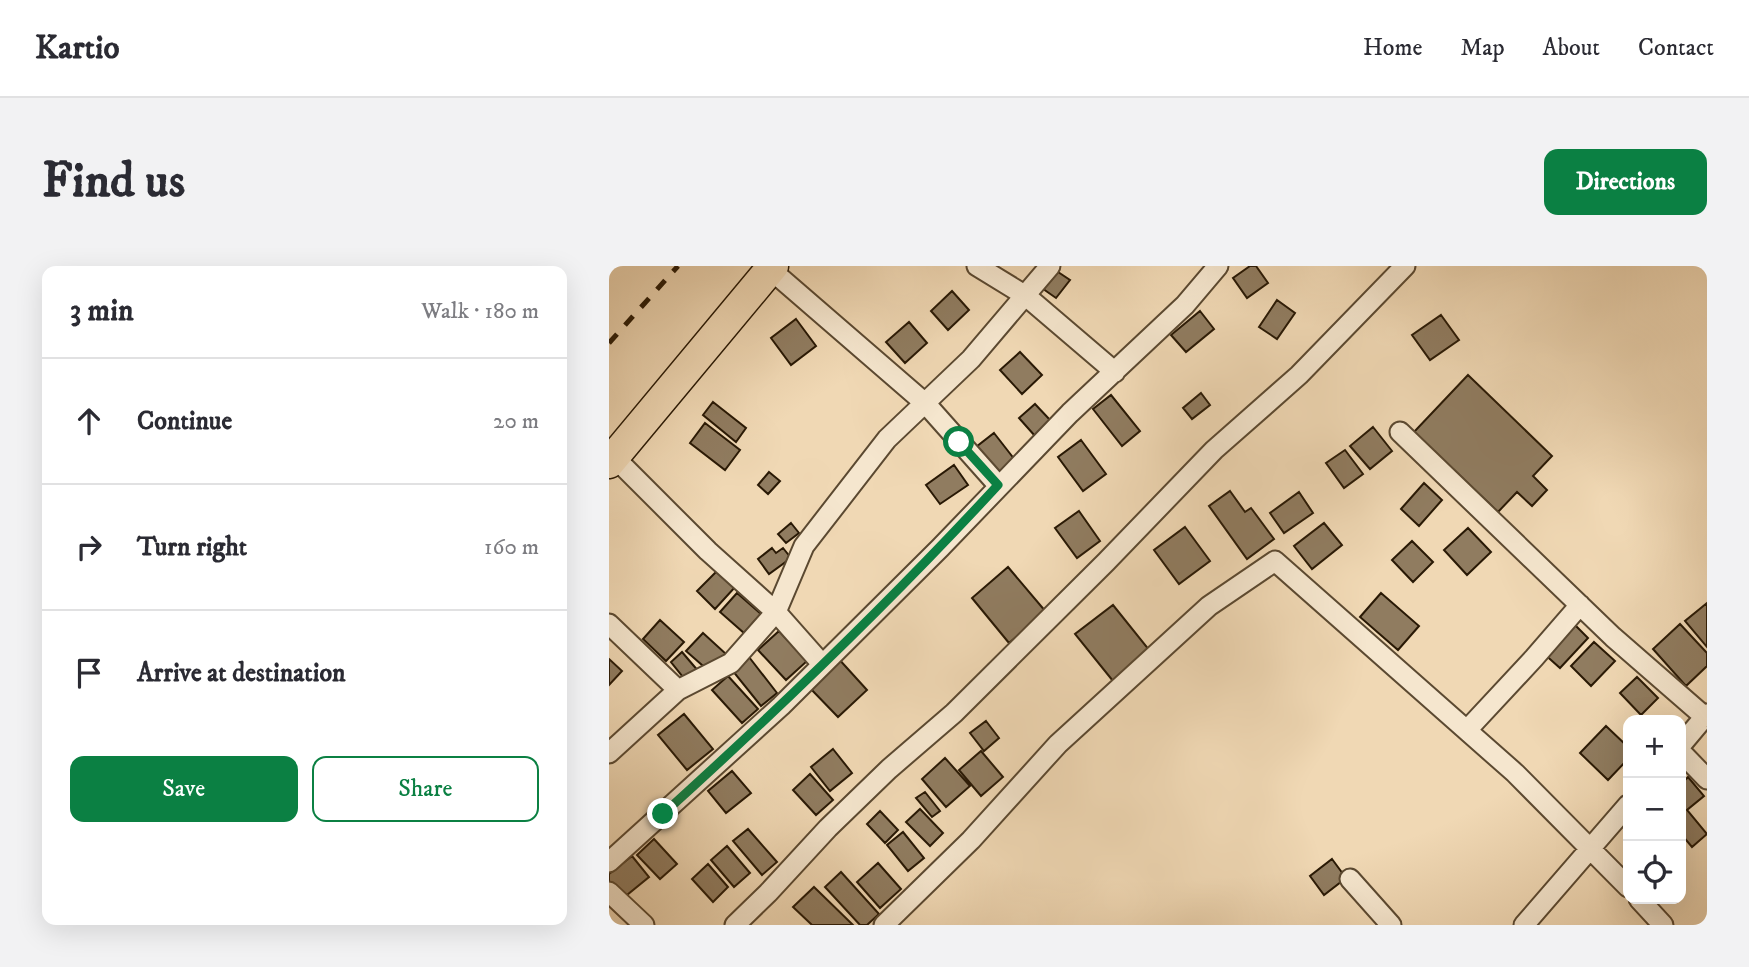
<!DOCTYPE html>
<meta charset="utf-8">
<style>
:root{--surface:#fff;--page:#f2f2f3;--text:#2b2b33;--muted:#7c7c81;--line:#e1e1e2;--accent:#0b8043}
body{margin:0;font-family:"IM FELL DW Pica",serif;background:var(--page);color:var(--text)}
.controls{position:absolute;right:21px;bottom:21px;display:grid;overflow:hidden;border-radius:14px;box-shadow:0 7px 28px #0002}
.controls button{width:63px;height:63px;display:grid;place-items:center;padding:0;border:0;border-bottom:2px solid var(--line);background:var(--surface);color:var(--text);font:35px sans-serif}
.stop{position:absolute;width:21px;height:21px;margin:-16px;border:5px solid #0b8043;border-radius:50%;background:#fff}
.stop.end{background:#0b8043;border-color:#fff;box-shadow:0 2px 7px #0008}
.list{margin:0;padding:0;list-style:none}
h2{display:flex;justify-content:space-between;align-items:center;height:91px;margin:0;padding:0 28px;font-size:30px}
h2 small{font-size:23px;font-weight:400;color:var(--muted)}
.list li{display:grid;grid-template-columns:46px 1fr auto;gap:21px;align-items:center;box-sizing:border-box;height:126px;padding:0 28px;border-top:2px solid var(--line)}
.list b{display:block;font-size:26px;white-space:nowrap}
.list em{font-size:23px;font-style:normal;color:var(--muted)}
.actions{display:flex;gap:14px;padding:21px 28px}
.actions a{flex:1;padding:16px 0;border:2px solid var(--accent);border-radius:14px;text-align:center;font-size:24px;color:var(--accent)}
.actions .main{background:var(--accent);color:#fff}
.icon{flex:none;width:38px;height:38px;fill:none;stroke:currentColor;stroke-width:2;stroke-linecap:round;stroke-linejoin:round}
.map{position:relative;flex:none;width:1098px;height:659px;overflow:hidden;border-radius:14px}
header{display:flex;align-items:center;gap:42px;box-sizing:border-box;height:98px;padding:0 35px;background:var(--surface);border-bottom:2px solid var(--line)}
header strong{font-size:33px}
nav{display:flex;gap:38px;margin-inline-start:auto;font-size:24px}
.intro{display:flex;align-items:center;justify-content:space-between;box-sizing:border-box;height:168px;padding:0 42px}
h1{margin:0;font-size:49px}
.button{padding:18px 32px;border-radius:14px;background:var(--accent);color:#fff;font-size:24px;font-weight:700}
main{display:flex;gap:42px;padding:0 42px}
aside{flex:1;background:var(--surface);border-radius:14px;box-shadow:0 7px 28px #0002}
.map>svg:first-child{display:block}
.building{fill:#907c60;stroke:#291905;stroke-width:2}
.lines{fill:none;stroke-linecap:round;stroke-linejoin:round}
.minor-casing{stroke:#5b4931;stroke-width:23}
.primary-casing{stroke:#291905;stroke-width:33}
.minor{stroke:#f5e6ce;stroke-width:19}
.primary{stroke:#f0d8b4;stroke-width:30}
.rail{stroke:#291905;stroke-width:5;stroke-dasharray:12 12;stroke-linecap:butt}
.route{stroke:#0b8043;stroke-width:9}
</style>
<header>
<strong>Kartio</strong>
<nav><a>Home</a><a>Map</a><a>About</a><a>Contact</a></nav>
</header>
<div class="intro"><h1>Find us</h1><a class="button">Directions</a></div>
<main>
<aside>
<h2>3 min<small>Walk · 180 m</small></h2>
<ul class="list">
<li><svg class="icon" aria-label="ahead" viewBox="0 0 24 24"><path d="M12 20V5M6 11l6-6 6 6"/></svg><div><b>Continue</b></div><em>20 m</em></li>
<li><svg class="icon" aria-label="right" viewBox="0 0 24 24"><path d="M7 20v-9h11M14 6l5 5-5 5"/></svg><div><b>Turn right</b></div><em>160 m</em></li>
<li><svg class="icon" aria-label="arrive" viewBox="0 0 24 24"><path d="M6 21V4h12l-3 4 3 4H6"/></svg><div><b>Arrive at destination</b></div></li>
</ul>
<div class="actions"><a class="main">Save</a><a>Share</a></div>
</aside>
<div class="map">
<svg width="1098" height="659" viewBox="0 0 1098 659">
<rect width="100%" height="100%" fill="#f0d8b4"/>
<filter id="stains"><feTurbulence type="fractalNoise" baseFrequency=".00286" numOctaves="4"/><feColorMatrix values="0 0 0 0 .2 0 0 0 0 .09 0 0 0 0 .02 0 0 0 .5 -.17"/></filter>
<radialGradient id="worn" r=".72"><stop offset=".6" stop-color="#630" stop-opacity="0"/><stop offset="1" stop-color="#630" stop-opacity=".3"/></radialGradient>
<path class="building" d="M 641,0 L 647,0 L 659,17 L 638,32 L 624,12 Z
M 443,2 L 461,14 L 447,32 L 430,20 Z
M 343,25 L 360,44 L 339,64 L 322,45 Z
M 668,34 L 686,47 L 668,73 L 650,61 Z
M 591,45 L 605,63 L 577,86 L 562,69 Z
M 832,49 L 850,74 L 821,94 L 803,69 Z
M 187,53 L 207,80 L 182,99 L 162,72 Z
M 300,56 L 318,77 L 296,97 L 277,76 Z
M 411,86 L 433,109 L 413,128 L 391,104 Z
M 859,109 L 943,190 L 924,210 L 938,224 L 923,240 L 908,226 L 889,246 L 805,166 Z
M 592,127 L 601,139 L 583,153 L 574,142 Z
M 502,129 L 531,165 L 513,180 L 484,143 Z
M 104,136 L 137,162 L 127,176 L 94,149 Z
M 426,138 L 442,155 L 426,170 L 410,152 Z
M 96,157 L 131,184 L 116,204 L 81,177 Z
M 764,161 L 783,185 L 761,203 L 741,180 Z
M 385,167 L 406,194 L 387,208 L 367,181 Z
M 472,174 L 497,208 L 474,225 L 449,191 Z
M 736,184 L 754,208 L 735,222 L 717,197 Z
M 345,199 L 359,219 L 331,238 L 317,219 Z
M 160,206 L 171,215 L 159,228 L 149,219 Z
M 815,217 L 833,234 L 810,260 L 792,243 Z
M 621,225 L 636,246 L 642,242 L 665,273 L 638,293 L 600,240 Z
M 690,226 L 704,247 L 675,267 L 661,247 Z
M 470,245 L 491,275 L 468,292 L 446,262 Z
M 182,257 L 190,267 L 177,277 L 169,268 Z
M 715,257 L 733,279 L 703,303 L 685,280 Z
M 576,261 L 601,295 L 570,318 L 545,284 Z
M 859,262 L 882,286 L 858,309 L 835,284 Z
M 803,275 L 824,296 L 804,316 L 783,294 Z
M 163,282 L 167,287 L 174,282 L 182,292 L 160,308 L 149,293 Z
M 399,301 L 437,346 L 400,377 L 363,332 Z
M 110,303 L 127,320 L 106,343 L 88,325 Z
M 128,327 L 152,348 L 135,367 L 111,346 Z
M 772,327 L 810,360 L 789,384 L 751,351 Z
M 1098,337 L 1098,381 L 1076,355 Z
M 504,339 L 541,385 L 504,415 L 466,368 Z
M 51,354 L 75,376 L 57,395 L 34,373 Z
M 962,355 L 979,372 L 951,402 L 933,386 Z
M 1071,358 L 1098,387 L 1098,400 L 1077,420 L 1044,383 Z
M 170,365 L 198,395 L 177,414 L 149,384 Z
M 94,367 L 117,388 L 101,406 L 77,385 Z
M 985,376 L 1006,395 L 982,420 L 962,400 Z
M 73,386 L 90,406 L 78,416 L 62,396 Z
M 140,391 L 168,427 L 152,440 L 123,404 Z
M 228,391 L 258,424 L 229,451 L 198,419 Z
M 0,393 L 13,405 L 0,419 Z
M 119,410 L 149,443 L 133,457 L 103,424 Z
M 1028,411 L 1049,432 L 1032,449 L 1011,427 Z
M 75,448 L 104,483 L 78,504 L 49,469 Z
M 377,455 L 390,472 L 375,485 L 361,467 Z
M 997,460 L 1019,481 L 1019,493 L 999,514 L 971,487 Z
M 224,483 L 243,507 L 221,525 L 202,501 Z
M 372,485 L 394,511 L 372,530 L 350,504 Z
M 336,492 L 361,520 L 337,541 L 313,513 Z
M 123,505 L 142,527 L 117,547 L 99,525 Z
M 201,508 L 224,534 L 207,549 L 184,524 Z
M 1079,511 L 1095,530 L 1078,544 L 1098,568 L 1083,581 L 1072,568 L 1072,518 Z
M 316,526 L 331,545 L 323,551 L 307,532 Z
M 311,543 L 334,567 L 321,580 L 297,556 Z
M 271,545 L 289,564 L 276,577 L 258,558 Z
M 139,563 L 168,596 L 153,609 L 124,575 Z
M 294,566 L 315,592 L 299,605 L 278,579 Z
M 45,573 L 68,598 L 51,613 L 28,589 Z
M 118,580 L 141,607 L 125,621 L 102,594 Z
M 23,590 L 40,611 L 13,633 L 0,617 L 0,608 Z
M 723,593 L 737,612 L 715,629 L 701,610 Z
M 269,597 L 292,623 L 271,642 L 248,616 Z
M 99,598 L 119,621 L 104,636 L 83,613 Z
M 232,606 L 270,648 L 258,659 L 251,659 L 216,621 Z
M 205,621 L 244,659 L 203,659 L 184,641 Z"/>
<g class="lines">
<g class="minor-casing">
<path id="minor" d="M 368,0 L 417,30 L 506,106
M 161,3 L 317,138 L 389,219
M 791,166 L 1004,371 L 1096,451
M 5,191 L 99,285 L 167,346 L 213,398
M 0,358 L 69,424
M 858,464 L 925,392 L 971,339
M 1072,479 L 1098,448
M 1072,486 L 1098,513
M 0,487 L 69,424 L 122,397 L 167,346 L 195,280 L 278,173 L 362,93 L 441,0
M 0,596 L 172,440 L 331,282 L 461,147 L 576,39 L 609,0
M 741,613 L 782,659
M 0,626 L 35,659
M 1030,633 L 1054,659
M 126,659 L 159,627 L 219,562 L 280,503 L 345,447 L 497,296 L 605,184 L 690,109 L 796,0
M 275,659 L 362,574 L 449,478 L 600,340 L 666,295 L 906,507 L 1019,621
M 915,659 L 1019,539"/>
</g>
<g class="primary-casing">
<path id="primary" d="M 0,197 L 164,0"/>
</g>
<use href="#minor" class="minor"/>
<use href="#primary" class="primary"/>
<path class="rail" d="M 0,77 L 69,0"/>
</g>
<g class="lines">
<path class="route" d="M 54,548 C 170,443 283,334 389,219 L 350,176"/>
</g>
<rect width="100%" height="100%" filter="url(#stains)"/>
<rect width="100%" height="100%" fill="url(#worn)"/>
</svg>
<div class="controls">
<button>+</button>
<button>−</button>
<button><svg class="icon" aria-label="locate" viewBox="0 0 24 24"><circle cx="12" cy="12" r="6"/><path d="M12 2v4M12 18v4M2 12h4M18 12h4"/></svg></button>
</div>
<div class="stop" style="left:350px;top:176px"></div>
<div class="stop end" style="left:54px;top:548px"></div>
</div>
</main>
